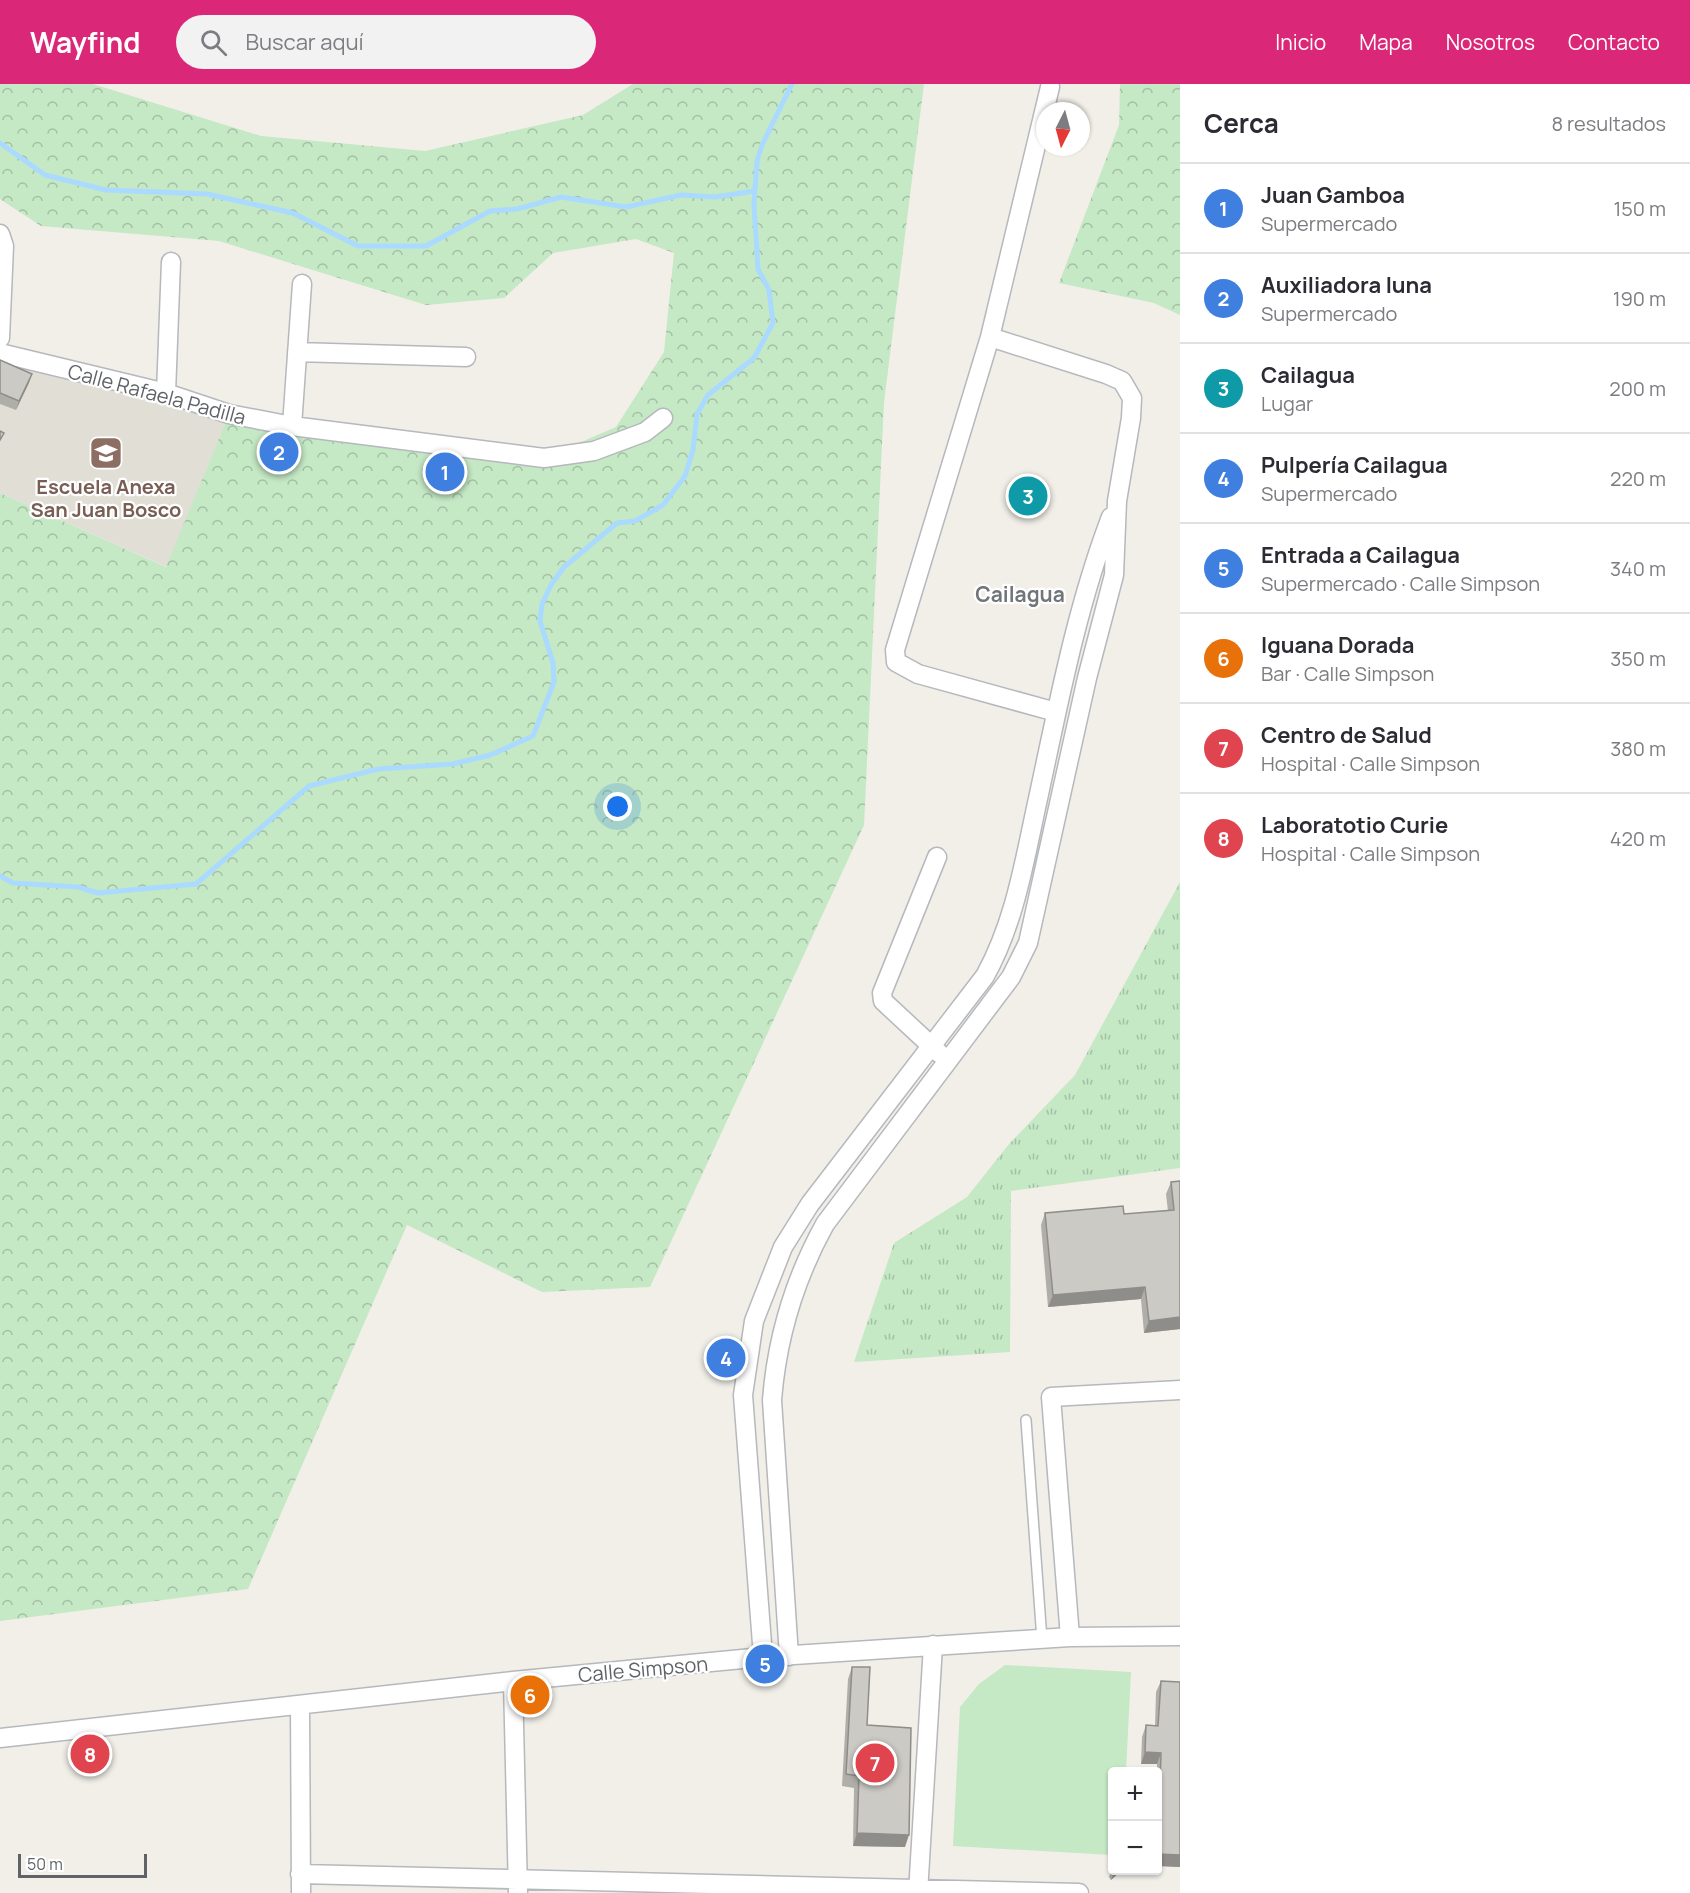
<!DOCTYPE html>
<html lang="es">
<meta charset="utf-8">
<style>
:root{--surface:#fff;--page:#f2f2f3;--text:#2b2b33;--muted:#7c7c81;--line:#e1e1e2;--accent:#db2777}
body{margin:0;font-family:Manrope,sans-serif;background:var(--page);color:var(--text)}
.controls{position:absolute;right:18px;bottom:18px;display:grid;overflow:hidden;border-radius:6px;box-shadow:0 2px 4px #0004}
.controls button{width:54px;height:54px;display:grid;place-items:center;padding:0;border:0;border-bottom:2px solid var(--line);background:var(--surface);color:var(--text);font:30px sans-serif}
.compass{position:absolute;left:1036px;top:18px;width:54px;height:54px;border-radius:50%;background:var(--surface);box-shadow:0 2px 4px #0004;rotate:186deg}
.scale{position:absolute;left:18px;bottom:15px;width:129px;box-sizing:border-box;padding-left:6px;border:3px solid #5f6368;border-top:0;font-size:16px;line-height:21px;white-space:nowrap;color:#5f6368;-webkit-text-stroke:4px #fff;paint-order:stroke}
.you{position:absolute;left:618px;top:723px;width:21px;height:21px;margin:-15px;border:4px solid #fff;border-radius:50%;background:#1a73e8;box-shadow:0 0 0 9px #1a73e833}
.badge{display:grid;place-items:center;width:39px;height:39px;border-radius:50%;background:var(--accent);color:#fff;font-size:20px;font-weight:700}
.pin{position:absolute;translate:-50% -50%;border:3px solid #fff;box-shadow:0 2px 6px #0006}
.list{margin:0;padding:0;list-style:none}
h2{display:flex;justify-content:space-between;align-items:center;height:78px;margin:0;padding:0 24px;font-size:26px}
h2 small{font-size:20px;font-weight:400;color:var(--muted)}
.list li{display:grid;grid-template-columns:39px 1fr auto;gap:18px;align-items:center;box-sizing:border-box;height:90px;padding:0 24px;border-top:2px solid var(--line)}
.list b{display:block;font-size:22px;white-space:nowrap}
.list p{margin:0;font-size:20px;white-space:nowrap;color:var(--muted)}
.list em{font-size:20px;font-style:normal;color:var(--muted)}
.icon{flex:none;width:33px;height:33px;fill:none;stroke:currentColor;stroke-width:2;stroke-linecap:round;stroke-linejoin:round}
.map{position:relative;flex:none;width:1180px;height:1809px;overflow:hidden}
header{display:flex;align-items:center;gap:36px;box-sizing:border-box;height:84px;padding:0 30px;background:var(--accent);color:#fff}
header strong{font-size:28px}
nav{display:flex;gap:33px;margin-inline-start:auto;font-size:21px}
.search{width:420px;height:54px;background:var(--page);display:flex;align-items:center;gap:15px;box-sizing:border-box;padding:0 21px;border-radius:33px;color:var(--muted);font-size:22px}
main{display:flex}
aside{flex:1;background:var(--surface)}
.map>svg:first-child{display:block}
.education{fill:#e1ded6}
.grass{fill:url(#grass-tufts)}
.forest{fill:url(#forest-crowns)}
.park{fill:#c5e8c5}
.lines{fill:none;stroke-linecap:round;stroke-linejoin:round}
.stream{stroke:#aadaff;stroke-width:5}
.lane-casing{stroke:#b5b8bc;stroke-width:12}
.street-casing{stroke:#b5b8bc;stroke-width:21}
.lane{stroke:#fff;stroke-width:9}
.street{stroke:#fff;stroke-width:18}
.wall{fill:#afaea9}
.shaded-wall{fill:#8f8d8a}
.building{fill:#cccac5;stroke:#8f8d8a;stroke-width:1.5}
.labels{text-anchor:middle;dominant-baseline:central;stroke-width:4.5;stroke-linejoin:round;paint-order:stroke}
.street-label{font-size:20px;fill:#5f6368;stroke:#fff}
.education-label{font-size:20px;font-weight:bold;fill:#785e54;stroke:#fff}
.neighbourhood-label{font-size:21px;font-weight:bold;fill:#70757a;stroke:#fff}
</style>
<header>
<strong>Wayfind</strong>
<div class="search"><svg class="icon" aria-label="search" viewBox="0 0 24 24"><circle cx="10" cy="10" r="6"/><path d="M15 15l6 6"/></svg>Buscar aquí</div>
<nav><a>Inicio</a><a>Mapa</a><a>Nosotros</a><a>Contacto</a></nav>
</header>
<main>
<div class="map">
<svg width="1180" height="1809" viewBox="0 0 1180 1809">
<defs>
<pattern id="grass-tufts" width="24" height="20" patternUnits="userSpaceOnUse" patternTransform="scale(1.5)"><rect width="24" height="20" fill="#c5e8c5"/><path d="M3 7l-1-3M5 7V3M7 7l1-3M15 17l-1-3M17 17v-4M19 17l1-3" fill="none" stroke="#a3c0a4"/></pattern>
<pattern id="forest-crowns" width="20" height="18" patternUnits="userSpaceOnUse" patternTransform="scale(1.5)"><rect width="20" height="18" fill="#c5e8c5"/><path d="M2 6a3 3 0 1 1 6 0M12 15a3 3 0 1 1 6 0" fill="none" stroke="#a3c0a4"/></pattern>
</defs>
<rect width="100%" height="100%" fill="#f1efe8"/>
<path class="education" d="M 0,269 L 229,330 L 167,483 L 0,409 Z"/>
<path class="grass" d="M 1180,798 L 1180,1084 L 1011,1107 L 1010,1268 L 854,1278 L 894,1159 L 967,1113 L 1009,1060 L 1075,991 Z"/>
<path class="forest" d="M 0,0 L 93,0 L 261,52 L 425,67 L 583,31 L 633,0 L 924,0 L 884,318 L 864,741 L 650,1203 L 542,1208 L 407,1141 L 248,1505 L 0,1537 L 0,409 L 166,483 L 229,330 L 544,374 L 616,343 L 664,268 L 674,169 L 636,155 L 553,169 L 504,214 L 426,221 L 219,157 L 41,142 L 0,115 Z
M 1120,0 L 1180,0 L 1180,231 L 1154,219 L 1059,199 L 1119,41 Z"/>
<path class="park" d="M 1005,1581 L 1131,1588 L 1126,1687 L 1112,1688 L 1112,1771 L 953,1762 L 960,1623 L 979,1600 Z"/>
<g class="lines">
<path class="stream" d="M 0,59 L 45,91 L 106,106 L 207,110 L 293,129 L 358,162 L 426,162 L 490,127 L 517,125 L 561,113 L 626,123 L 681,111 L 715,113 L 755,107
M 0,792 L 13,799 L 78,803 L 98,809 L 196,800 L 309,702 L 378,685 L 453,680 L 490,671 L 533,652 L 554,598 L 553,579 L 540,537 L 542,520 L 551,501 L 564,483 L 617,439 L 635,437 L 663,421 L 685,392 L 693,366 L 697,330 L 708,311 L 754,274 L 773,239 L 769,206 L 758,185 L 754,120 L 757,77 L 762,61 L 792,0"/>
<g class="lane-casing">
<path id="lane" d="M 1026,1336 L 1042,1556"/>
</g>
<g class="street-casing">
<path id="street" d="M 0,150 L 4,162 L 0,254
M 990,253 L 1050,3
M 297,268 L 466,273
M 0,269 L 166,309 L 229,330 L 292,342 L 544,374 L 594,367 L 645,348 L 663,334
M 166,309 L 171,178
M 292,342 L 302,200
M 937,773 L 882,909 L 883,917 L 940,970
M 1070,1553 L 1051,1313 L 1180,1306
M 789,1572 L 772,1316 C 777,1253 794,1196 825,1140 L 1011,893 L 1028,859 L 1087,594 L 1114,491 L 1117,417 L 1131,334 L 1132,314 L 1122,297 L 1106,290 L 990,253 L 895,566 L 896,578 L 918,590 L 1056,628
M 763,1573 L 743,1311 L 754,1237 L 783,1163 L 810,1120 L 985,892 C 1016,836 1025,773 1039,710 C 1059,617 1077,522 1111,433
M 513,1597 L 518,1809
M 300,1621 L 301,1809
M 0,1654 L 513,1597 L 763,1573 L 1070,1553 L 1180,1552
M 300,1790 L 1079,1809
M 918,1809 L 933,1561"/>
</g>
<use href="#lane" class="lane"/>
<use href="#street" class="street"/>
</g>
<path class="wall" d="M 0,276 L 32,290 L 16,326 L 0,320 Z
M 1180,1097 L 1180,1245 L 1144,1249 L 1141,1215 L 1048,1223 L 1041,1141 L 1045,1129 L 1124,1130 L 1168,1127 L 1166,1110 L 1171,1098 Z
M 852,1583 L 867,1641 L 905,1763 L 853,1762 L 854,1704 L 842,1702 L 848,1595 Z
M 1161,1597 L 1180,1598 L 1180,1783 L 1158,1782 L 1157,1680 L 1141,1680 L 1142,1653 L 1146,1641 L 1155,1642 L 1156,1608 Z
M 1113,1783 L 1113,1786 L 1122,1786 L 1111,1796 L 1109,1793 Z"/>
<path class="shaded-wall" d="M 32,290 L 29,299 L 16,326 L 19,317 Z
M 1145,1203 L 1141,1215 L 1048,1223 L 1053,1211 Z
M 1180,1233 L 1180,1245 L 1144,1249 L 1149,1237 Z
M 1145,1668 L 1161,1669 L 1157,1680 L 1141,1680 Z
M 857,1749 L 909,1751 L 905,1763 L 853,1762 Z
M 1158,1770 L 1180,1771 L 1180,1783 L 1158,1782 Z
M 1115,1786 L 1122,1786 L 1111,1796 Z"/>
<path class="building" d="M 0,276 L 32,290 L 19,317 L 0,309 Z
M 0,347 L 4,349 L 0,356 Z
M 1180,1097 L 1180,1233 L 1149,1237 L 1145,1203 L 1053,1211 L 1045,1129 L 1123,1122 L 1124,1130 L 1174,1126 L 1171,1098 Z
M 852,1583 L 870,1583 L 867,1641 L 911,1644 L 909,1751 L 857,1749 L 859,1692 L 846,1690 Z
M 1161,1597 L 1180,1598 L 1180,1771 L 1158,1770 L 1158,1703 L 1160,1703 L 1161,1669 L 1145,1668 L 1146,1641 L 1158,1642 Z"/>
<defs>
<g id="school-square" transform="scale(1.725)"><rect x="-9" y="-9" width="18" height="18" rx="4" fill="#8d6e63" stroke="#fff"/><path d="M0-5L7-2L0 1L-7-2ZM-4 1L0 2.5L4 1V4Q0 6-4 4Z" fill="#fff"/></g>
</defs>
<g fill-rule="evenodd">
<use href="#school-square" x="106" y="369"/>
</g>
<g class="labels">
<g class="street-label">
<text transform="translate(157 310) rotate(15)">Calle Rafaela Padilla</text>
<text transform="translate(643 1585) rotate(-5)">Calle Simpson</text>
</g>
<g class="education-label">
<text x="106" y="402">Escuela Anexa<tspan x="106" dy="23">San Juan Bosco</tspan></text>
</g>
<g class="neighbourhood-label">
<text x="1020" y="510">Cailagua</text>
</g>
</g>
</svg>
<div class="controls">
<button>+</button>
<button>−</button>
</div>
<svg class="compass" viewBox="-18 -18 36 36"><path d="M0-13l5 13h-10z" fill="#e53935"/><path d="M0 13l5-13h-10z" fill="#7c7c81"/></svg>
<div class="scale">50 m</div>
<div class="you"></div>
<div class="pin badge" style="left:445px;top:388px;background:#3f7fe0">1</div>
<div class="pin badge" style="left:279px;top:368px;background:#3f7fe0">2</div>
<div class="pin badge" style="left:1028px;top:412px;background:#0f9aa8">3</div>
<div class="pin badge" style="left:726px;top:1274px;background:#3f7fe0">4</div>
<div class="pin badge" style="left:765px;top:1580px;background:#3f7fe0">5</div>
<div class="pin badge" style="left:530px;top:1611px;background:#e8710a">6</div>
<div class="pin badge" style="left:875px;top:1679px;background:#e0444e">7</div>
<div class="pin badge" style="left:90px;top:1670px;background:#e0444e">8</div>
</div>
<aside>
<h2>Cerca<small>8 resultados</small></h2>
<ul class="list">
<li><span class="badge" style="background:#3f7fe0">1</span><div><b>Juan Gamboa</b><p>Supermercado</p></div><em>150 m</em></li>
<li><span class="badge" style="background:#3f7fe0">2</span><div><b>Auxiliadora luna</b><p>Supermercado</p></div><em>190 m</em></li>
<li><span class="badge" style="background:#0f9aa8">3</span><div><b>Cailagua</b><p>Lugar</p></div><em>200 m</em></li>
<li><span class="badge" style="background:#3f7fe0">4</span><div><b>Pulpería Cailagua</b><p>Supermercado</p></div><em>220 m</em></li>
<li><span class="badge" style="background:#3f7fe0">5</span><div><b>Entrada a Cailagua</b><p>Supermercado · Calle Simpson</p></div><em>340 m</em></li>
<li><span class="badge" style="background:#e8710a">6</span><div><b>Iguana Dorada</b><p>Bar · Calle Simpson</p></div><em>350 m</em></li>
<li><span class="badge" style="background:#e0444e">7</span><div><b>Centro de Salud</b><p>Hospital · Calle Simpson</p></div><em>380 m</em></li>
<li><span class="badge" style="background:#e0444e">8</span><div><b>Laboratotio Curie</b><p>Hospital · Calle Simpson</p></div><em>420 m</em></li>
</ul>
</aside>
</main>
